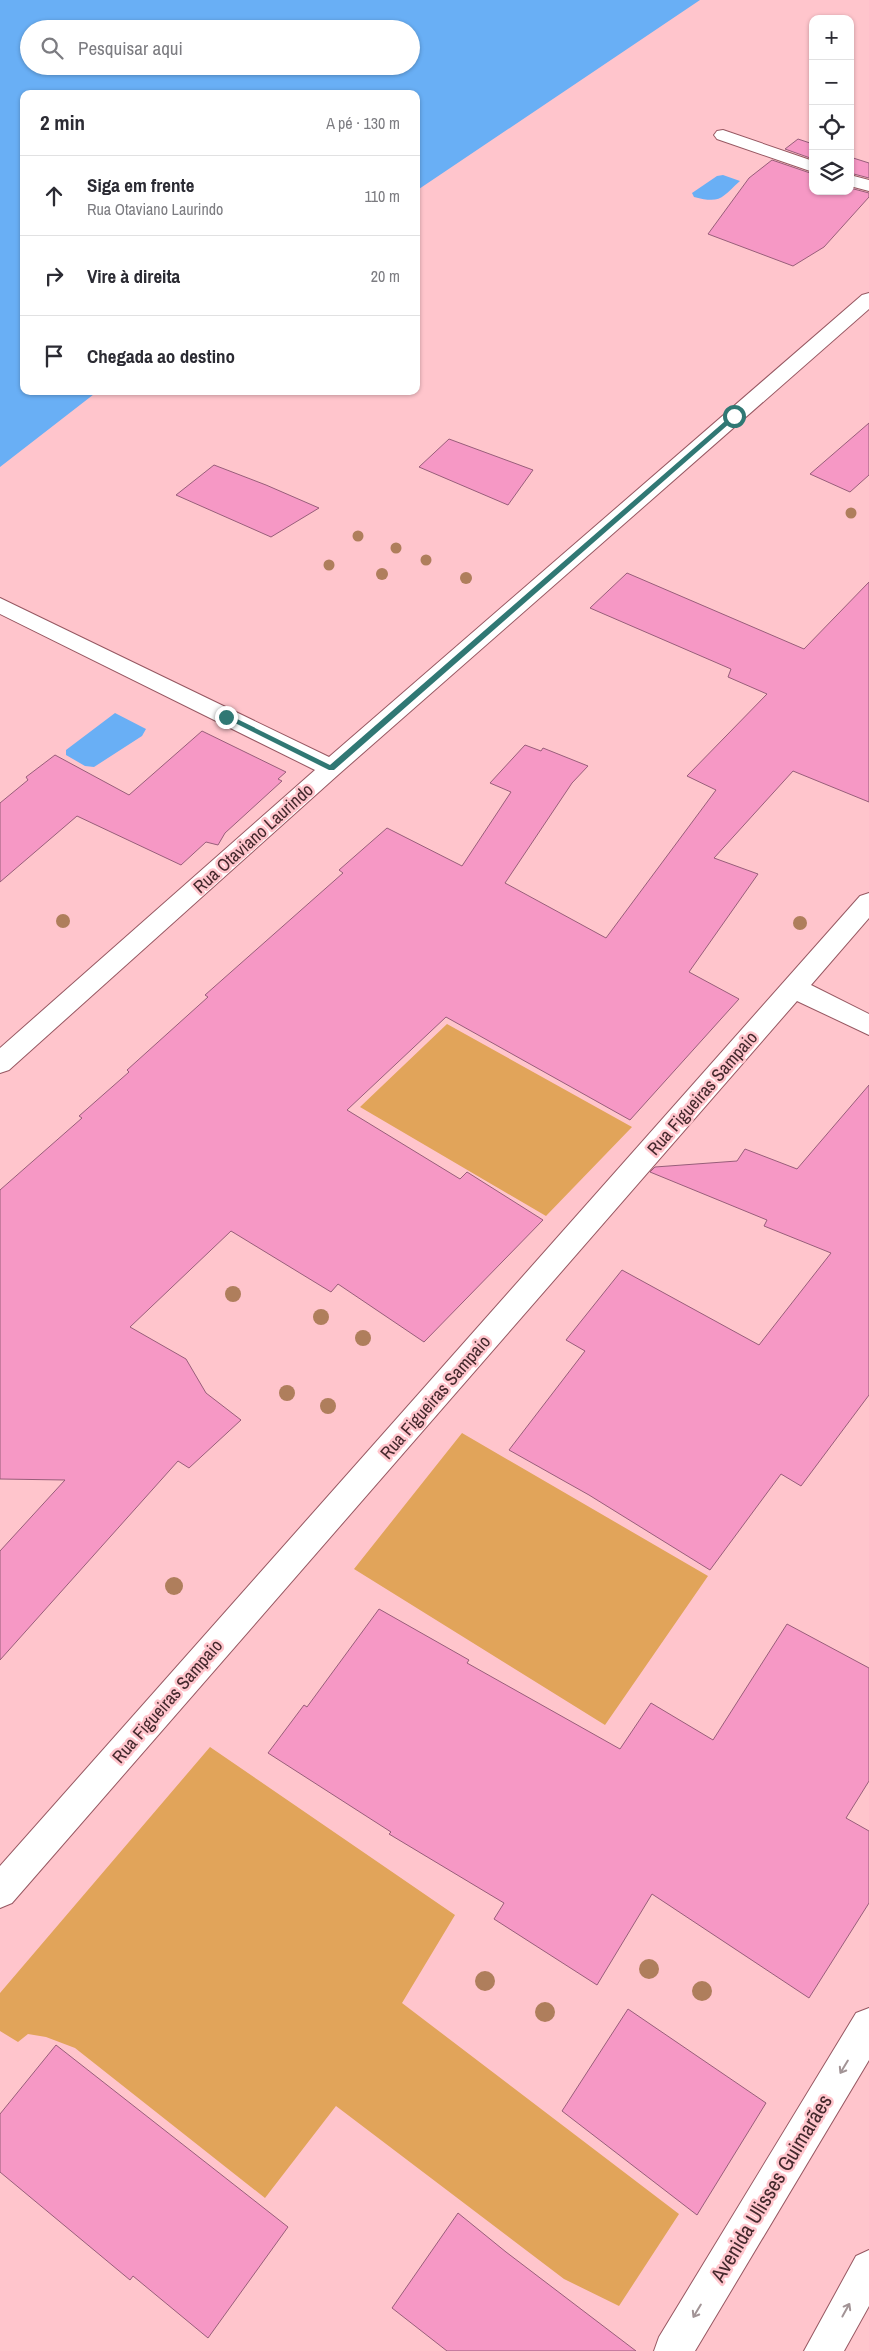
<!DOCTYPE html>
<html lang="pt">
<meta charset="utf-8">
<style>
:root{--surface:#fff;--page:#f7f7f7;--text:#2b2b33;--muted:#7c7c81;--line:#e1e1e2}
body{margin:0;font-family:"Archivo Narrow",sans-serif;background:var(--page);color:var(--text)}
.controls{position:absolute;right:15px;top:15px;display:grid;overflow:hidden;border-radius:10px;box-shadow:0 1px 4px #0004}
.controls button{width:45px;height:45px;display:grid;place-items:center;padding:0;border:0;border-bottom:1px solid var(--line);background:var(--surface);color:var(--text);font:25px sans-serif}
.stop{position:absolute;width:15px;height:15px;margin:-11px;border:4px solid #307874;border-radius:50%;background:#fff}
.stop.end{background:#307874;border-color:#fff;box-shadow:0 1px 5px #0008}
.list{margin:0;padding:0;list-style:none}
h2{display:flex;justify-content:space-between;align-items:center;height:65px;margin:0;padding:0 20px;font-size:21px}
h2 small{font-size:16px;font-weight:400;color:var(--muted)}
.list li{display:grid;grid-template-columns:32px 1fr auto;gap:15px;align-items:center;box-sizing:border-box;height:80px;padding:0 20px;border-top:1px solid var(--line)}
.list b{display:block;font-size:19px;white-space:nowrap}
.list p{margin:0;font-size:16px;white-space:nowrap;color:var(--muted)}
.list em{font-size:16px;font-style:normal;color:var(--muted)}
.icon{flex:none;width:28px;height:28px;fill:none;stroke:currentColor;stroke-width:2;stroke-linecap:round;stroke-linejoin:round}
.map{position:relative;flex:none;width:869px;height:2351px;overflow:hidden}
.search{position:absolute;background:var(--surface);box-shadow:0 1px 4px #0004;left:20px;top:20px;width:400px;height:55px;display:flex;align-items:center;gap:12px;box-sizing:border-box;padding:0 18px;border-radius:28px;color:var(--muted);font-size:19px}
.panel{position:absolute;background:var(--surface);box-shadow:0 1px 4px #0004;left:20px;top:90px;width:400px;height:305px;border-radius:10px}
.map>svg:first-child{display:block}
.green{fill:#e1a45a}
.water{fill:#69aff5;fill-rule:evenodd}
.building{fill:#f698c5;stroke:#985e7a}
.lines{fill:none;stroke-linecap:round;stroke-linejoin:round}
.street-casing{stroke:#975862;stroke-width:2}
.primary-casing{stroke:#975862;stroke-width:2}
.street{fill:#fff;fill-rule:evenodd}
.primary{fill:#fff;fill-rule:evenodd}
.tree{fill:#af7e5c}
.oneway{stroke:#a29496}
.route{fill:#307874}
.labels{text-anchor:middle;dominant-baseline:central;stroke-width:5;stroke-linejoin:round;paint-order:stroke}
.street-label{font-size:18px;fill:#45292d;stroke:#ffc5cc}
.near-street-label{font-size:21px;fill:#45292d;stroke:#ffc5cc}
</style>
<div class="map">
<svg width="869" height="2351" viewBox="0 0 869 2351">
<rect width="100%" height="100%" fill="#ffc5cc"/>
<path class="green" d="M 447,1024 L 632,1127 L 546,1216 L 360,1107 Z
M 462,1433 L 708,1576 L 605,1725 L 354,1569 Z
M 210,1747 L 455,1915 L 402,2003 L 679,2214 L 619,2306 L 564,2279 L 336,2106 L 265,2198 L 75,2048 L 46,2037 L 28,2034 L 18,2042 L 0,2031 L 0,1993 Z"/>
<path class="water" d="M 0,0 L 700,0 L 416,191 L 416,94 L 24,94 L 24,391 L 98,391 L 0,467 ZM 29,29 L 411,29 L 411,66 L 29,66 Z
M 723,175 L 740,181 C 721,198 721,204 694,197 L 692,193 L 717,176 Z
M 115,713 L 146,729 L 142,736 L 94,767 L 85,766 L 66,755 L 66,750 Z"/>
<path class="building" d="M 798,139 L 813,144 L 813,159 L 785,149 Z
M 850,157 L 869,163 L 869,178 L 850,173 Z
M 772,160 L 813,174 L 813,191 L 850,191 L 850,188 L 869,193 L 869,197 L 824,247 L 793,266 L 708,234 L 749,178 Z
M 869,423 L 869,475 L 850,492 L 810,474 Z
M 449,439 L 533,470 L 508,505 L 419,467 Z
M 214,465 L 266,485 L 319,508 L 271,537 L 176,495 Z
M 627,573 L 804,649 L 869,582 L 869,802 L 793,771 L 714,858 L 758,874 L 689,972 L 739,999 L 630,1120 L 446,1017 L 347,1110 L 460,1179 L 467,1172 L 543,1220 L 424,1342 L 338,1284 L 331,1292 L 231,1231 L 130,1327 L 186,1359 L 206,1393 L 241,1420 L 189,1468 L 178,1461 L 0,1660 L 0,1551 L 65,1480 L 0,1479 L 0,1190 L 82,1118 L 79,1116 L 129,1072 L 127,1070 L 208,997 L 205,995 L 343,873 L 339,870 L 387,828 L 462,866 L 511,792 L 490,783 L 525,745 L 541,751 L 543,748 L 588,766 L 572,783 L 505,883 L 606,938 L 716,790 L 687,776 L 767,694 L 728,677 L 731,669 L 590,608 Z
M 202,731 L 286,772 L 278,779 L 282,781 L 225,833 L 218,845 L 206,842 L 181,865 L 77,816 L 0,882 L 0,803 L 28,780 L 26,777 L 55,755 L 129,795 Z
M 869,1085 L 869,1395 L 801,1486 L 781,1474 L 710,1570 L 589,1495 L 509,1450 L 585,1351 L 566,1340 L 622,1270 L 759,1345 L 831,1253 L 764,1226 L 767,1220 L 650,1172 L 655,1167 L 737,1161 L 745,1149 L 797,1169 Z
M 379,1609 L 469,1660 L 467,1663 L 620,1749 L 651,1703 L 713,1740 L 787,1624 L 869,1668 L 869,1781 L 846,1818 L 869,1831 L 869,1903 L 809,1998 L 652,1894 L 597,1985 L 494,1919 L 504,1903 L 389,1834 L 391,1832 L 268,1753 L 304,1705 L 307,1707 Z
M 628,2009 L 766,2103 L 697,2215 L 562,2111 Z
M 56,2045 L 288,2227 L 208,2338 L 133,2276 L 130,2280 L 0,2172 L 0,2114 Z
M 458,2213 L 506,2252 L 636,2351 L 447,2351 L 392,2308 Z"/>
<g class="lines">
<g class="street-casing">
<path id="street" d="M 723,130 L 813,161 L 813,172 L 717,139 L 714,135 L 717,131 Z
M 850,175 L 869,180 L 869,191 L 850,186 Z
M 869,293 L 869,309 L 339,774 L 9,1070 L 0,1073 L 0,1048 L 315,770 L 0,614 L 0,598 L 329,757 L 862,295 Z
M 869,893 L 869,918 L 811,985 L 869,1014 L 869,1035 L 797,1001 L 12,1903 L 0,1908 L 0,1866 L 860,896 Z"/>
</g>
<g class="primary-casing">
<path id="primary" d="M 869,2008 L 869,2060 L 695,2351 L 654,2351 L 659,2337 L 856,2013 Z
M 869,2250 L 869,2306 L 844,2351 L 804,2351 L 856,2256 Z"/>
</g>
<use href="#street" class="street"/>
<use href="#primary" class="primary"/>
</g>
<g class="tree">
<circle cx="851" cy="513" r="5.5"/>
<circle cx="358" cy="536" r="5.5"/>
<circle cx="396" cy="548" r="5.5"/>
<circle cx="426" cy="560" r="5.5"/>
<circle cx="329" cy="565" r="5.5"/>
<circle cx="382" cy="574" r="6"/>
<circle cx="466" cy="578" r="6"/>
<circle cx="63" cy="921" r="7"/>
<circle cx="800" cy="923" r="7"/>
<circle cx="233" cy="1294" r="8"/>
<circle cx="321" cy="1317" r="8"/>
<circle cx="363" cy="1338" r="8"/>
<circle cx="287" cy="1393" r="8"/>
<circle cx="328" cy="1406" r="8"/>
<circle cx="174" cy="1586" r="9"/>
<circle cx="649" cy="1969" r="10"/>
<circle cx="485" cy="1981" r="10"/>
<circle cx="702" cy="1991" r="10"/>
<circle cx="545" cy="2012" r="10"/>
</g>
<defs><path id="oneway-shaft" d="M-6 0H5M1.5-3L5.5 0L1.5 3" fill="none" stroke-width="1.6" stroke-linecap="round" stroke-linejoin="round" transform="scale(1.25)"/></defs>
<g class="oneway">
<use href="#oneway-shaft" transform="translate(844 2067) rotate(121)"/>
<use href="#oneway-shaft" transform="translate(846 2310) rotate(-61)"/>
<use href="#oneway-shaft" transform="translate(697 2311) rotate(121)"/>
</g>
<path class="route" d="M 732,415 L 738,416 L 334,770 L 329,770 L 223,717 L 229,715 L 330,765 Z"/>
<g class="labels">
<g class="street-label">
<text transform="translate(253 838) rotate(-42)">Rua Otaviano Laurindo</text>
<text transform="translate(702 1093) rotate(-49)">Rua Figueiras Sampaio</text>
<text transform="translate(435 1397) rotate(-49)">Rua Figueiras Sampaio</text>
<text transform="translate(167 1701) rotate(-49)">Rua Figueiras Sampaio</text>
</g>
<g class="near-street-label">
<text transform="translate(771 2188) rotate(-59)">Avenida Ulisses Guimarães</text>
</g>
</g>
</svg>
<div class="controls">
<button>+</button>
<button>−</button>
<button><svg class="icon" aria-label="locate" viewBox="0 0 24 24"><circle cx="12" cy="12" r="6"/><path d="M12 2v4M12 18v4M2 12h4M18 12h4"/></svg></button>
<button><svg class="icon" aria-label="layers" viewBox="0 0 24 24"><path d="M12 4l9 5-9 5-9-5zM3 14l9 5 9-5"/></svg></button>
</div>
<div class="stop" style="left:734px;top:416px"></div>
<div class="stop end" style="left:226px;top:717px"></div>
<div class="search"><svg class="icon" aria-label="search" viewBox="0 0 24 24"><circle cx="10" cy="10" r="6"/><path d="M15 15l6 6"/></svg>Pesquisar aqui</div>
<section class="panel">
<h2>2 min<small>A pé · 130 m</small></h2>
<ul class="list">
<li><svg class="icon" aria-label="ahead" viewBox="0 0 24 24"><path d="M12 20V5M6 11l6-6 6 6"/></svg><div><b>Siga em frente</b><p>Rua Otaviano Laurindo</p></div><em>110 m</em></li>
<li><svg class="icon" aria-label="right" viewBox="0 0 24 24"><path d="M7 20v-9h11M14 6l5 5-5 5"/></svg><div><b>Vire à direita</b></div><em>20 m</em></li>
<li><svg class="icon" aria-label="arrive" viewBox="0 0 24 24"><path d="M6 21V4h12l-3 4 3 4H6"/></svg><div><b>Chegada ao destino</b></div></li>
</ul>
</section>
</div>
